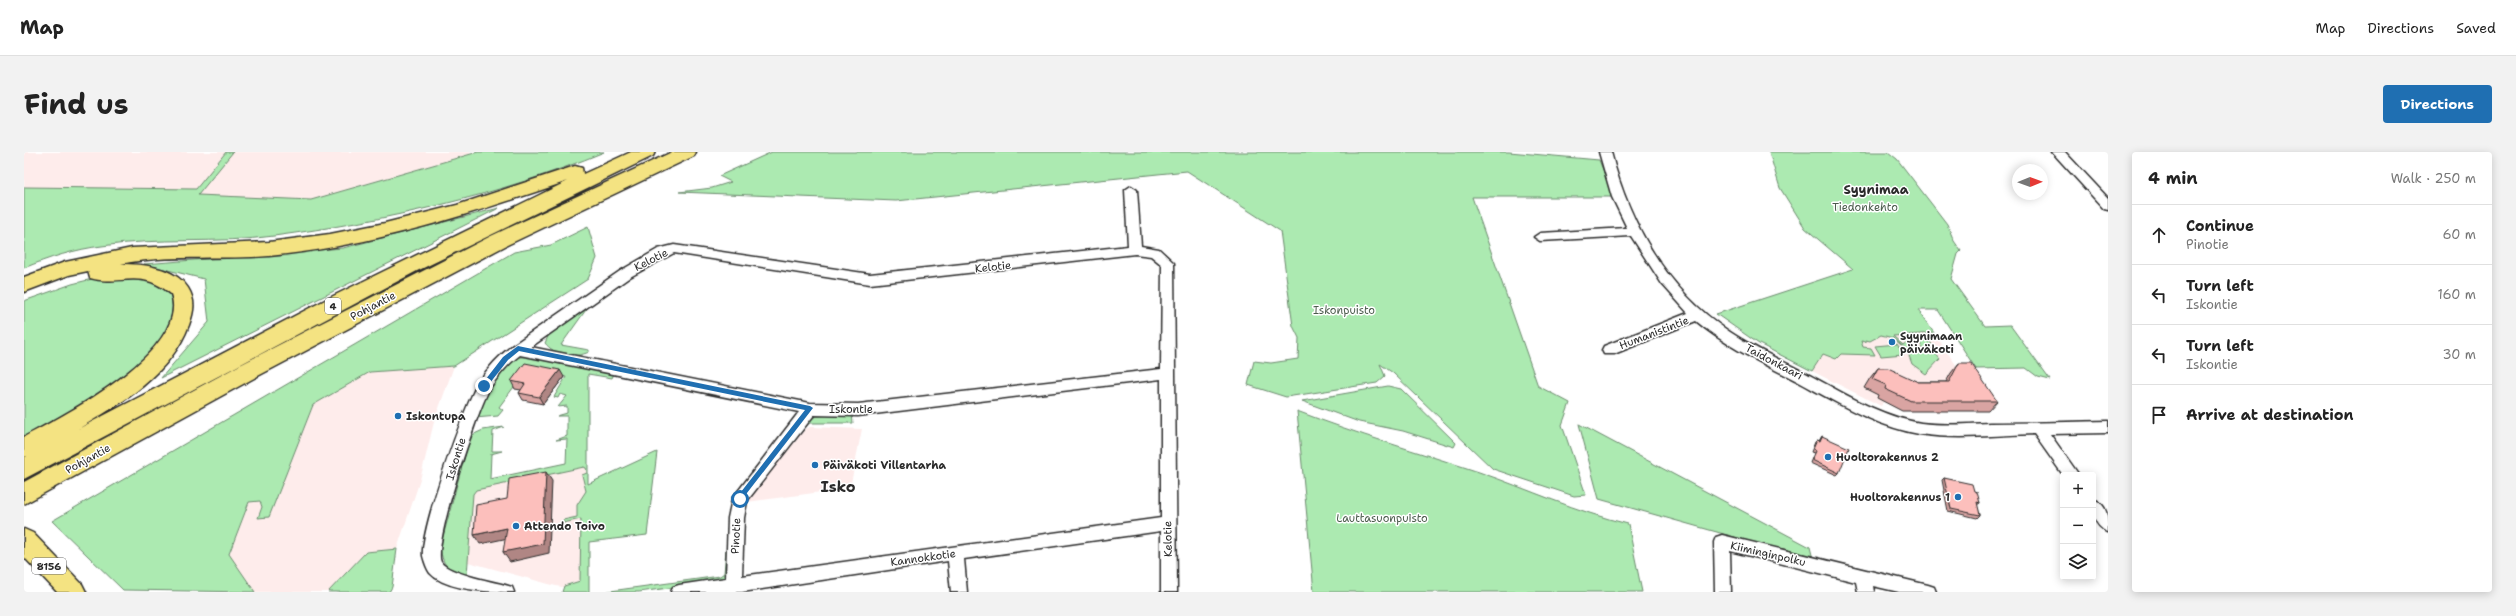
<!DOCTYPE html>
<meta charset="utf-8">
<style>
:root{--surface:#fff;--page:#f2f2f2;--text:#222;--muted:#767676;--line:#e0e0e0;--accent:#1f6fb2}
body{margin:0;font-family:"Shantell Sans",sans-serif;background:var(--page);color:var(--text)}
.controls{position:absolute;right:12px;bottom:12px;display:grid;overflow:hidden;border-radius:4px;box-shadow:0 2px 10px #0003}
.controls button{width:36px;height:36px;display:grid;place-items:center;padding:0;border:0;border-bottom:1px solid var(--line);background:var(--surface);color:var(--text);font:20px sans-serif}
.compass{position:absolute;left:1988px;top:12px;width:36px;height:36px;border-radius:50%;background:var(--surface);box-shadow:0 2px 10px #0003;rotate:89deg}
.stop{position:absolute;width:12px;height:12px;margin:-9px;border:3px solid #1f6fb2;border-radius:50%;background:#fff}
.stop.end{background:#1f6fb2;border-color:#fff;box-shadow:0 1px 4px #0008}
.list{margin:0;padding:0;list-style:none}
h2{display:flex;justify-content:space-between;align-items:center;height:52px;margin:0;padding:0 16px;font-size:17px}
h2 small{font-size:13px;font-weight:400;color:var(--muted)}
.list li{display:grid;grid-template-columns:26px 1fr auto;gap:12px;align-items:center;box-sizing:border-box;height:60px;padding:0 16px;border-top:1px solid var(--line)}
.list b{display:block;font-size:15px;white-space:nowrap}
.list p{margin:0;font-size:13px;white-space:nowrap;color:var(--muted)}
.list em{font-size:13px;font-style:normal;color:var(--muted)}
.icon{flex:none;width:22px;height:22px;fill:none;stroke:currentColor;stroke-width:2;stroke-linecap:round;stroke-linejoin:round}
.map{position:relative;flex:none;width:2084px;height:440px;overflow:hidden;border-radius:4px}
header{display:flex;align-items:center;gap:24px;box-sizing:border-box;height:56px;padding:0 20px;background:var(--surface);border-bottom:1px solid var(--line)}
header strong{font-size:19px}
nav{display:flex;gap:22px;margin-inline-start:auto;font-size:14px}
.intro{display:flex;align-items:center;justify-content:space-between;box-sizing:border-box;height:96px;padding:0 24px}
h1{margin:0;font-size:28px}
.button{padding:10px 18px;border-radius:4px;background:var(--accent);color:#fff;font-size:14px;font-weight:700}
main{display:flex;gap:24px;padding:0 24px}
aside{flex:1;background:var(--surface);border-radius:4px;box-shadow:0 2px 10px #0003}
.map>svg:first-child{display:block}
.built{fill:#feeceb}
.green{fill:#aceab1;stroke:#6c8a6e}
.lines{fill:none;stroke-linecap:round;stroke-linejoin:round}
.street-casing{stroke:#2b2b2b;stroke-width:3}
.primary-casing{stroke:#2b2b2b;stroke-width:3}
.highway-casing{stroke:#2b2b2b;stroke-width:3}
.street{fill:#fff;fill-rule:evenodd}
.primary{fill:#f4e382;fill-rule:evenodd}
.highway{fill:#f4e382;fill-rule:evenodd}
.wall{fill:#d9a4a2;stroke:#2b2b2b}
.shaded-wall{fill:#b08684;stroke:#2b2b2b}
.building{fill:#fcbfbc;stroke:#2b2b2b}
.route{fill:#1f6fb2}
.poi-dot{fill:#1f6fb2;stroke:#fff;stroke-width:1.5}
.labels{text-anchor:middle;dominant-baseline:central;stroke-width:3;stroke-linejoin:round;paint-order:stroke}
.shield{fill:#fff;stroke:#6b6b6b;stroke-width:1}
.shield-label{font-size:10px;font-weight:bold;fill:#2b2b2b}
.park-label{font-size:11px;fill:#4b5b4c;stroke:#fff}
.street-label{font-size:11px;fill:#2b2b2b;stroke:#fff}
.poi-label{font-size:11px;font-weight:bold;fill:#2b2b2b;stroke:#fff;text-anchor:start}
.quarter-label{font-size:13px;font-weight:bold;fill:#2b2b2b;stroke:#fff}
.district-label{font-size:15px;font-weight:bold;fill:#2b2b2b;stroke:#fff}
</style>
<header>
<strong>Map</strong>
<nav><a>Map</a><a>Directions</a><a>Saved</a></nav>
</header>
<div class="intro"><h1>Find us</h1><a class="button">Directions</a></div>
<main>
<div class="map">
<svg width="2084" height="440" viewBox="0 0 2084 440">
<rect width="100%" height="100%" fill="#fff"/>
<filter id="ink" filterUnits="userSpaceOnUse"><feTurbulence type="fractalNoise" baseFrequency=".025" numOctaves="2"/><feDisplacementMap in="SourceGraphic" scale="8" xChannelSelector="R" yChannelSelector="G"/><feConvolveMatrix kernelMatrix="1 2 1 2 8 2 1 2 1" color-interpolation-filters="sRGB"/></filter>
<g filter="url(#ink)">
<path class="built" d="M 0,0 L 454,0 L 287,48 L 0,38 Z
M 1876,132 L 1964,259 L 1878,259 L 1859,250 L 1857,254 L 1788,219 L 1799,202 L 1826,202 Z
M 430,214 L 410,270 L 396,328 L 373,397 L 342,400 L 304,440 L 231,440 L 205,403 L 225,350 L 236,349 L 238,355 L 234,366 L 245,365 L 289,253 L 346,220 Z
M 786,275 L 838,277 L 826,336 L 723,350 L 781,277 Z
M 564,313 L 565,440 L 532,434 L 422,404 L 440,338 Z"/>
<path class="green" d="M 202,0 L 209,0 L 174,43 L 287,48 L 454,0 L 580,0 C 477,43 361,69 250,84 C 193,92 135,85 78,94 C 52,97 24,106 0,116 L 0,35 L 172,37 Z
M 748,0 L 1485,0 L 1575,8 L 1590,45 L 1448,45 L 1514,234 L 1546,251 L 1538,273 L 1562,343 L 1550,344 L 1469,317 L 1369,221 L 1356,212 L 1361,224 L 1353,231 L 1262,245 L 1224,233 L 1230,209 L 1247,211 L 1274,207 L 1275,186 L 1269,174 L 1256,79 L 1163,19 L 872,49 L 655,40 L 688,36 L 707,30 L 695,24 Z
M 1745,0 L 1864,0 L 1873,7 L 1923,72 L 1930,89 L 1937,99 L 1934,102 L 1927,127 L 1961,174 L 1986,173 L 2026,228 L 2014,225 L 2002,216 L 1952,217 L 1914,158 L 1894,158 L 1910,181 L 1869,184 L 1879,193 L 1884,189 L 1895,197 L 1899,197 L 1894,188 L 1891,190 L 1886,186 L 1889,184 L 1893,187 L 1897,185 L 1908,192 L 1905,194 L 1916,207 L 1902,222 L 1888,212 L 1883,198 L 1869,186 L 1857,183 L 1846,189 L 1842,188 L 1842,190 L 1837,189 L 1839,195 L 1847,196 L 1851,203 L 1817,202 L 1812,207 L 1799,202 L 1788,219 L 1735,192 L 1692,162 L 1829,117 L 1781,76 L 1756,36 Z
M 475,56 L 137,226 L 185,170 L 180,127 L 120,112 L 319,96 Z
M 564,75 L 573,106 L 564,127 L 430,214 L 346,220 L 289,253 L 245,365 L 234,366 L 238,355 L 236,349 L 225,350 L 205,402 L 231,440 L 99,438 L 28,369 L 490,100 L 527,93 Z
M 117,125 L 136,132 L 151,145 L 150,174 L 111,220 L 0,289 L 0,149 L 48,132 L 72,126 Z
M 564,155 L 537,193 L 565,198 L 565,200 C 550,207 530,203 521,191 L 526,180 Z
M 1873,192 L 1880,202 L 1857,204 L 1851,194 Z
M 494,205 L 504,205 L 590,222 L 588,226 L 564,222 L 564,332 L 633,300 L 623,383 L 565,390 L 565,440 L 538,440 L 540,434 L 556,429 L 557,367 L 539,371 L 539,368 L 553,365 L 553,353 L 562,339 L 558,323 L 563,321 L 562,316 L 560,315 L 452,338 L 449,342 L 443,423 C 424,417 420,417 416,396 L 446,284 L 459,278 L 480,275 L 469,279 L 468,299 L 478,299 L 467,302 L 466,327 L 542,311 L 543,287 L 532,288 L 543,284 L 543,264 L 533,264 L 543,261 L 543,254 L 534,255 L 543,244 L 536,242 L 534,246 L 530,245 L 542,225 L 505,218 L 501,220 L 475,255 L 479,258 L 474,264 L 451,266 C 459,246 473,215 494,205 Z
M 1364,234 L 1377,237 L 1432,291 L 1430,295 L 1379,279 L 1335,270 L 1278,249 Z
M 1273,259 C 1333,282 1394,300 1455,320 C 1504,337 1553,360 1604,372 L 1618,440 L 1290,440 Z
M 795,262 L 828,262 L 829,271 L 785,271 L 724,345 L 723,351 L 719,351 L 722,345 L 783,270 Z
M 1555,272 L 1786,395 L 1789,407 L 1575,347 Z
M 373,397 L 368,435 L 365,440 L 304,440 L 342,400 Z
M 702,397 L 706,397 L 703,424 L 697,429 L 615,440 L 579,440 L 696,424 L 700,421 Z"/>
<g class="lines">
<g class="street-casing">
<path id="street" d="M 1575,0 L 1587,0 C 1605,71 1643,139 1706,180 C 1733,198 1763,211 1791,226 C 1824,244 1859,265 1897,271 C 1919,274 1943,272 1966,271 C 2005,271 2045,270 2084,269 L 2084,281 L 2026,282 L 2055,323 L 2039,323 L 2010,282 C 1973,283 1932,288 1895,282 C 1851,274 1812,250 1773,229 C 1738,211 1703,195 1672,169 L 1590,202 L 1580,202 L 1578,198 L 1580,194 L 1664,161 L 1638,132 L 1607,84 L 1516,89 L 1510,85 L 1516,81 L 1603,76 L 1588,45 Z
M 2028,0 L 2041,0 L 2084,46 L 2084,58 L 2080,57 Z
M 1107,34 L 1113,38 L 1117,94 L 1135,97 L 1150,111 L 1153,440 L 1137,440 L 1137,379 L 940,407 L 943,440 L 927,440 L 924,409 L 718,440 L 647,440 L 649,435 L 655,433 L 702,426 L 704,366 L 708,347 L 775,260 L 496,203 C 485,211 474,224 466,236 C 454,256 408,393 417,410 C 424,422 473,430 488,435 L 490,440 C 468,440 422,439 406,421 C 403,417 400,408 399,404 C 396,378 440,255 454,231 C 463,217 476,203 489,193 L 596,119 L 634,97 L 650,93 L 846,122 L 1104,94 L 1101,38 ZM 650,101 L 846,132 L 1111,102 L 1127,104 L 1138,113 L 1137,217 L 834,252 L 786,251 L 507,195 L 606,125 ZM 1137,227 L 1137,366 L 718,424 L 720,366 L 723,349 L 790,263 L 834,264 Z
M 2069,347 C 2084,352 2084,366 2084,380 C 2069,374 2069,360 2069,347 Z
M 1698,383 L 1904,433 L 1910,435 L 1912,440 L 1875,440 L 1849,434 L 1850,440 L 1834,440 L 1832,430 L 1706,399 L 1707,440 L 1691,440 L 1690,390 L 1692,385 Z"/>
</g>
<g class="primary-casing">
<path id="primary" d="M 0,377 L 9,381 L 58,432 L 62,440 L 33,440 L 0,405 Z"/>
</g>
<g class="highway-casing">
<path id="highway" d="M 607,0 L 631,0 L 629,4 L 393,119 L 0,327 L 0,306 L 3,304 L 0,305 L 0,285 C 39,264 167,199 147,142 C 116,115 96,135 66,126 L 64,119 L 45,123 L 0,140 L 0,125 L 41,110 L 108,96 L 245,90 L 306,82 L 361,71 L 433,53 L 551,14 L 558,16 L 559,22 ZM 544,29 L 301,148 L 54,277 C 97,252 147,222 165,173 C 170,159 172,149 164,136 C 151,115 119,112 97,112 C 145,102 197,108 245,104 C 349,94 447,62 544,29 Z
M 648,0 L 672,0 L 670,4 L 481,94 L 232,225 L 0,352 L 0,330 L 216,213 L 467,84 Z"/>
</g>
<use href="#street" class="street"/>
<use href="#primary" class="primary"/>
<use href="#highway" class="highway"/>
</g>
<path class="wall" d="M 1935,211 L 1973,249 L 1964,259 L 1878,259 L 1853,246 L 1854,243 L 1840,236 L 1846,226 L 1854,216 L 1894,230 L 1922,230 L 1927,221 Z
M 540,225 L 519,252 L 499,248 L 495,241 L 497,238 L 491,237 L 487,229 Z
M 1798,284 L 1815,321 L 1813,323 L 1786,311 L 1790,301 L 1787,300 L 1791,290 L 1793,288 L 1795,289 Z
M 1920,326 L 1950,339 L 1956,351 L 1953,353 L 1956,363 L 1953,366 L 1924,359 L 1918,328 Z"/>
<path class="shaded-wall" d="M 536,218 L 540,225 L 519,252 L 515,245 Z
M 522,320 L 528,329 L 525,401 L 486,410 L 479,400 Z
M 483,376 L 489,385 L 456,392 L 450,383 Z"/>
<path class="building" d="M 501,211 L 536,218 L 515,245 L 495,241 L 501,232 L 487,229 Z
M 1935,211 L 1947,211 L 1973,249 L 1887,249 L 1861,237 L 1862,233 L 1848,227 L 1854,216 L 1864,216 L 1894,230 L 1925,230 Z
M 1798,284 L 1825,296 L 1815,321 L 1788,308 L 1792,299 L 1789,297 L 1793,288 L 1796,289 Z
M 522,320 L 519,392 L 479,400 L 483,376 L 450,383 L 452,353 L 483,347 L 485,327 Z
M 1920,326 L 1948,332 L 1950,339 L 1953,340 L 1956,351 L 1953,350 L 1956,363 L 1927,357 Z"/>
</g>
<path class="route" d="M 494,194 L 786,254 L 789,256 L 716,350 L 713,349 L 713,345 L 781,258 L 495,199 L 484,208 L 462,236 L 458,236 L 458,232 L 479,205 Z"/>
<g class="poi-dot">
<circle cx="1868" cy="190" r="4"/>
<circle cx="374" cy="264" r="4"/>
<circle cx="1804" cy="305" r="4"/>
<circle cx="791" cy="313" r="4"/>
<circle cx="1934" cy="345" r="4"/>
<circle cx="492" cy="374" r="4"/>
</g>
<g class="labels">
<g class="shield">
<rect x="301" y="146" width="16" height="16" rx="3"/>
<rect x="8" y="406" width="34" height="16" rx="3"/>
</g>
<g class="shield-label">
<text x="309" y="154">4</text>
<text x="25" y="414">8156</text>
</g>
<g class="park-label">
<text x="1841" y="55">Tiedonkehto</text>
<text x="1320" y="158">Iskonpuisto</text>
<text x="1358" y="366">Lauttasuonpuisto</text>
</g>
<g class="street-label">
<text transform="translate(627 108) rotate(-27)">Kelotie</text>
<text transform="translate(969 115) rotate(-6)">Kelotie</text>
<text transform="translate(349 154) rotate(-28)">Pohjantie</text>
<text transform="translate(1630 181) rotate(-21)">Humanistintie</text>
<text transform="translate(1750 210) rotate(28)">Taidonkaari</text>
<text x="827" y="257">Iskontie</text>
<text transform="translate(64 307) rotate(-29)">Pohjantie</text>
<text transform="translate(432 307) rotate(-73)">Iskontie</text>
<text transform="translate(712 384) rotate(-87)">Pinotie</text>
<text transform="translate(1144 387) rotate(-91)">Kelotie</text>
<text transform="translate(1744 402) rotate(13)">Kiiminginpolku</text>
<text transform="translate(899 406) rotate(-8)">Kannokkotie</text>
</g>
<g class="poi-label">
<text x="1876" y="184">Syynimaan<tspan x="1876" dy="13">päiväkoti</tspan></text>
<text x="382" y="264">Iskontupa</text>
<text x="1812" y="305">Huoltorakennus 2</text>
<text x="799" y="313">Päiväkoti Villentarha</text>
<text x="1926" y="345" text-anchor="end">Huoltorakennus 1</text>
<text x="500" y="374">Attendo Toivo</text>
</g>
<g class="quarter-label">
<text x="1852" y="37">Syynimaa</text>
</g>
<g class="district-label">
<text x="814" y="335">Isko</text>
</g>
</g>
</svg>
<div class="controls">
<button>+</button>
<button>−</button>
<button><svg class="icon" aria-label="layers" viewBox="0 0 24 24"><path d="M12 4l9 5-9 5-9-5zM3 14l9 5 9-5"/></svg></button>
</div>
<svg class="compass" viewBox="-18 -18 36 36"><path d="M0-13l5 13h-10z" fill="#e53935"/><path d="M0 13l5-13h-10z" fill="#767676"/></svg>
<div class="stop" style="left:716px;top:347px"></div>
<div class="stop end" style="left:460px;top:234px"></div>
</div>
<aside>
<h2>4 min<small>Walk · 250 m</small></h2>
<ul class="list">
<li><svg class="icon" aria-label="ahead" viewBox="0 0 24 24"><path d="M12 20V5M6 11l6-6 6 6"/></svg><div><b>Continue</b><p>Pinotie</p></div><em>60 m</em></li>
<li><svg class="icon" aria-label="left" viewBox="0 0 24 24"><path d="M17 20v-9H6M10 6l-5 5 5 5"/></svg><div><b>Turn left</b><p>Iskontie</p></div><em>160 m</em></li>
<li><svg class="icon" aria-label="left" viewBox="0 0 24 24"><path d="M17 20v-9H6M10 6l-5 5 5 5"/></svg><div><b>Turn left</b><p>Iskontie</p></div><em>30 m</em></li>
<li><svg class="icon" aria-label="arrive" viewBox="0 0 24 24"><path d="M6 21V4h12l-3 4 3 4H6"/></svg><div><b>Arrive at destination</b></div></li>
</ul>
</aside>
</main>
